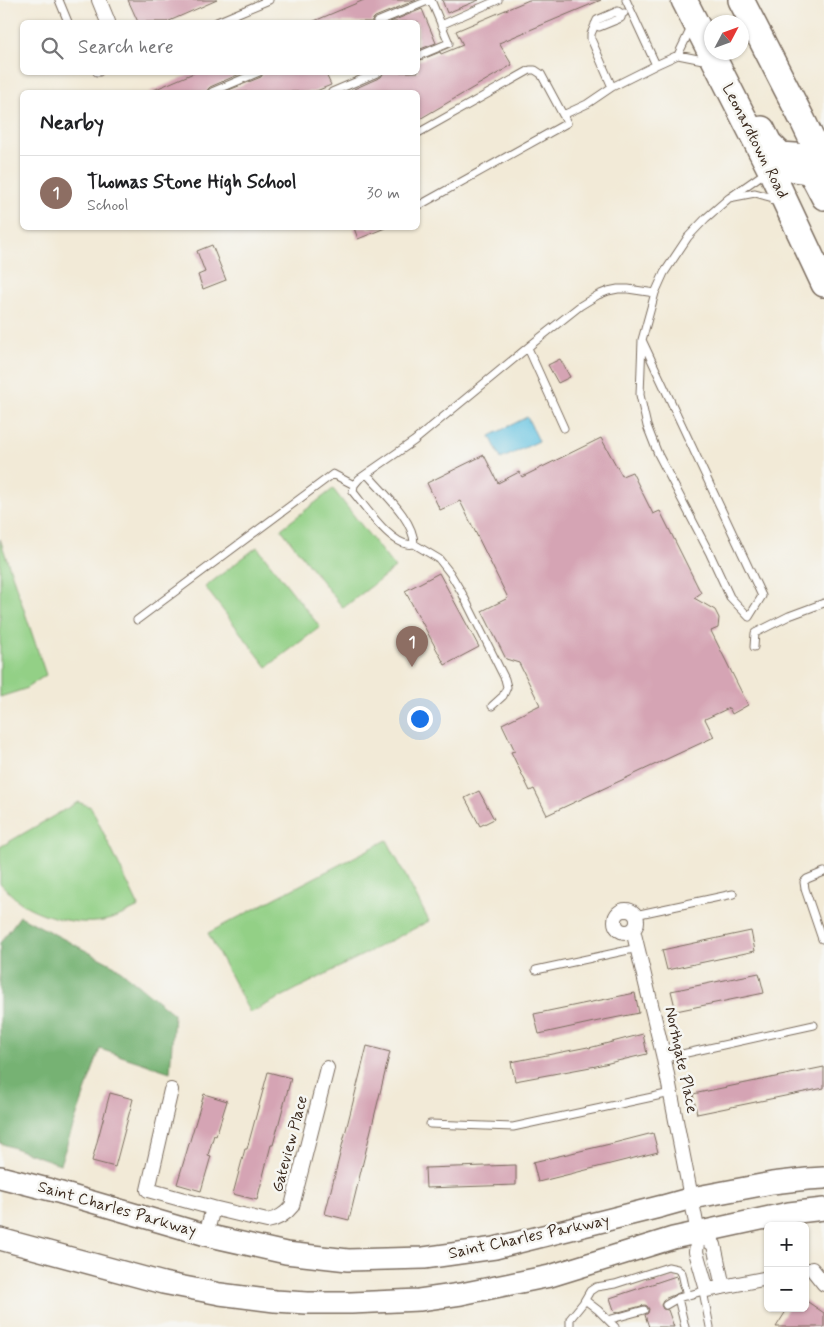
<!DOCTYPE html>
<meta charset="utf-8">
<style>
:root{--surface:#fff;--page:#f2f2f2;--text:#202124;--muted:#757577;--line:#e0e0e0;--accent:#1a73e8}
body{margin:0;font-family:Mynerve,sans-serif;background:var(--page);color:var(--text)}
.controls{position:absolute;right:15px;bottom:15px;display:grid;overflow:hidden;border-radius:8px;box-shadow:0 1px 4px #0004}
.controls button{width:45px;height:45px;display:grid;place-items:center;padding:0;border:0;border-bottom:1px solid var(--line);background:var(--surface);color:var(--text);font:25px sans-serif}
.compass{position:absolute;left:704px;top:15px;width:45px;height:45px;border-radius:50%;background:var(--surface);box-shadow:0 1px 4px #0004;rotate:49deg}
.you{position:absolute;left:419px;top:718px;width:18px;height:18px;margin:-12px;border:4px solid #fff;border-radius:50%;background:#1a73e8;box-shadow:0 0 0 8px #1a73e833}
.badge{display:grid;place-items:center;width:32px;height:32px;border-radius:50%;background:var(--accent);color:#fff;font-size:16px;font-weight:700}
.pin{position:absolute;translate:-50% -41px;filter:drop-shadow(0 1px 2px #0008)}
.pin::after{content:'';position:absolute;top:26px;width:18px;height:15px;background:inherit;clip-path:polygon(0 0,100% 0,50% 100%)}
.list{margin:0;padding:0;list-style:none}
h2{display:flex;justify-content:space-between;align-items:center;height:65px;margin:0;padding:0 20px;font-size:21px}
h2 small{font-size:16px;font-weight:400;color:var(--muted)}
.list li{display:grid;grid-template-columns:32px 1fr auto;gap:15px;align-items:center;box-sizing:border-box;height:75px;padding:0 20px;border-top:1px solid var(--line)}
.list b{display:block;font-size:19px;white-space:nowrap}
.list p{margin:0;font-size:16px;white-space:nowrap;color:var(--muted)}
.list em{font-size:16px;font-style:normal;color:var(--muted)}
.icon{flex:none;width:28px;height:28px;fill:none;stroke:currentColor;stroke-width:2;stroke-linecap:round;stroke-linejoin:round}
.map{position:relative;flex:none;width:824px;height:1327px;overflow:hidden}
.search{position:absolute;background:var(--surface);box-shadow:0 1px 4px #0004;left:20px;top:20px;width:400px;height:55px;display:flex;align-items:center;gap:12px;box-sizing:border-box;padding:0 18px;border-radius:8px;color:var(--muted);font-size:19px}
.panel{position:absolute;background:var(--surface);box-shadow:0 1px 4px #0004;left:20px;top:90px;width:400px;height:140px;border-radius:8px}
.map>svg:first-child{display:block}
.green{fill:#93d086;stroke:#677d52}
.forest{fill:#76b273;stroke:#586e48}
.water{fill:#63c2e1;stroke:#4f7680}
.building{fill:#d5a4b4}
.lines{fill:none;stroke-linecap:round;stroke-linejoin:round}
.lane-casing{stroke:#7b6d5f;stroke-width:9}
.street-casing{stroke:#7b6d5f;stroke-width:16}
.primary-casing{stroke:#7b6d5f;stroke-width:24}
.highway-casing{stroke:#7b6d5f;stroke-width:28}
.lane{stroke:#fff;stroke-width:7}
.street{stroke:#fff;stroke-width:14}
.primary{stroke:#fff;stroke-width:21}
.highway{stroke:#fff;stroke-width:25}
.labels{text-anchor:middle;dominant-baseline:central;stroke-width:5;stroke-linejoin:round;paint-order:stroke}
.street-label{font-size:16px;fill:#3b2a1e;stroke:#f6f6f2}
</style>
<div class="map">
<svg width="824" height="1327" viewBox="0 0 824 1327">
<rect width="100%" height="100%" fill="#f6f6f2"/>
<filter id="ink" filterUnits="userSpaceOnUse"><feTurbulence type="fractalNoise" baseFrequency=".02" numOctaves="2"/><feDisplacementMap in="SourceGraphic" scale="10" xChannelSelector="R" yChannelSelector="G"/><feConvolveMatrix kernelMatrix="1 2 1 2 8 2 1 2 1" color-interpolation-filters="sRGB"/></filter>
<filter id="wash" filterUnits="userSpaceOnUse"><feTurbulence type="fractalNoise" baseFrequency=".0096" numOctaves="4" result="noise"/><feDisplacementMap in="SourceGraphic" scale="20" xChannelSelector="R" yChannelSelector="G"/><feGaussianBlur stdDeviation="1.12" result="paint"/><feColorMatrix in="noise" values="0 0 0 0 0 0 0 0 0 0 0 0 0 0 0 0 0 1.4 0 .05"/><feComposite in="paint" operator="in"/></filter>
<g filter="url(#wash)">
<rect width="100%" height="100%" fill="#f2ead7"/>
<path class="green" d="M 333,489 L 395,568 L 343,608 L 281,529 Z
M 0,539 L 46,675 L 25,689 L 0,697 Z
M 257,547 L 320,627 L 267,667 L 205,587 Z
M 78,802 L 91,807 L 139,907 C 128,912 115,919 103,921 C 78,926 40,916 20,902 C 13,897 6,889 0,883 L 0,847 Z
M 387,840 L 429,921 L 250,1013 L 208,933 Z"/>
<path class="forest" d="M 20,916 L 115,966 L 174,1014 L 170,1072 L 100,1049 L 60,1164 L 0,1143 L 0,943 Z"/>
<path class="water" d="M 527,417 L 539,441 L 501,459 L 490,436 Z"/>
<g id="blocks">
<path class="building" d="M 128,0 L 217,0 L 167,22 L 138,22 Z
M 364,0 L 416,0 L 375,17 L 373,19 L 372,22 L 312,22 Z
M 442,0 L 479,0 L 447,13 Z
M 529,0 L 601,0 L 499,43 L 512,65 L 418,120 L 418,92 L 355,92 L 354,89 L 381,77 L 384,72 L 418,72 L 418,61 L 440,52 L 441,54 L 463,45 L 456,31 Z
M 422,9 L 436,43 L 418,50 L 418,22 L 390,22 Z
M 196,72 L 244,72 L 210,87 L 208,89 L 207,92 L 149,92 Z
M 264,72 L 325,72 L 331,85 L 314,92 L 224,92 L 261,77 Z
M 354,228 L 385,228 L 358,239 Z
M 212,245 L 226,280 L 203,289 L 198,275 L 205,272 L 197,251 Z
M 560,359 L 570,377 L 558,383 L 548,365 Z
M 601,438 L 622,476 L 632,472 L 653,514 L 660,511 L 701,593 L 694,598 L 715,610 L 719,618 L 718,628 L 711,631 L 748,705 L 732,714 L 729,708 L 705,719 L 714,737 L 547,815 L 534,789 L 530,791 L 511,752 L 515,751 L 502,724 L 540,705 L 519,663 L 506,659 L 482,611 L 508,598 L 460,501 L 440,510 L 427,483 L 484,455 L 498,483 L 519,472 L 522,477 Z
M 439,573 L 479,647 L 445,665 L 405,591 Z
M 479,791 L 494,819 L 480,826 L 465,798 Z
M 751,931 L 755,951 L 667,970 L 662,950 Z
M 759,973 L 764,993 L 676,1011 L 671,991 Z
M 635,993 L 639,1013 L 594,1022 L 539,1034 L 534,1014 Z
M 643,1034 L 647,1054 L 596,1066 L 515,1081 L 511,1062 L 588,1047 L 589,1048 Z
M 367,1046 L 390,1052 L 349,1220 L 325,1214 Z
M 824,1067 L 824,1088 L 697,1114 L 693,1094 Z
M 268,1072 L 291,1078 L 273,1145 L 271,1145 L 257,1200 L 233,1194 L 245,1149 L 247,1149 Z
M 110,1093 L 133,1099 L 115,1167 L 92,1161 Z
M 204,1094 L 227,1101 L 216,1136 L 214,1135 L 208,1155 L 211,1156 L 201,1191 L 177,1184 Z
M 653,1133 L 658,1152 L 538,1182 L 533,1162 L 610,1144 Z
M 516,1165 L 516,1185 L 426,1188 L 425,1168 Z
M 676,1276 L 681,1292 L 664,1299 L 661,1305 L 663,1309 L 668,1310 L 674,1327 L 649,1327 L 645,1315 L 648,1313 L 649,1309 L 647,1306 L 645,1305 L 615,1313 L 610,1298 Z
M 805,1300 L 824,1313 L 824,1327 L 776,1327 L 788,1308 L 805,1308 Z"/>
</g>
</g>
<g filter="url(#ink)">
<use href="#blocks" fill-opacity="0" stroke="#7b6d5f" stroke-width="1"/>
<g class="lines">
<g class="lane-casing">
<path id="lane" d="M 59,0 L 68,22
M 217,22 L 269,0
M 377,22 L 430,0
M 595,24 L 599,27 L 621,18 L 622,14 L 624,13
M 441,25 L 498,0
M 678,55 L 691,28
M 418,56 L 449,43 L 431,0
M 656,65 L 678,55 L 708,61
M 97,72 L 99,72
M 612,87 L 591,39 L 591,34 L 597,20 L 618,11 L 622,14
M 212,92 L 259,72
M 332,92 L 379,72
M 418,133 L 530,70 L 535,70 L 541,74 L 563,115
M 766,172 L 729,198 L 755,193 L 773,198 L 774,201
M 418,206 L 567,123 L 563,115 L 587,104 L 612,87 L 656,65 L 626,0
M 642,340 L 762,596 L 749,617 L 730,597 L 710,554 L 658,454 L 647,426 L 640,395 L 642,340 L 655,293 L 664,273 L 688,237 L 706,218 L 729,198
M 528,348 L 564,428
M 367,474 C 382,492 414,519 414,544 L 439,559 L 450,573 L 462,593 L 505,679 L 507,687 L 503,696 L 492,706
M 414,544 C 394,550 365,506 353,492 L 354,485 L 359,479 L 414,441 L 532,344 L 580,306 L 598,295 L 608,291 L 618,289 L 628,289 L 655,293
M 137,620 L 333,474 L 354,485
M 754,647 L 755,633 L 789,616 L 824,603
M 635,915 L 733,894
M 822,939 L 805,889 L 804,882 L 807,879 L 824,872
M 536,970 L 638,948
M 664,1058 L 814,1025
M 430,1124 L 513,1127 L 671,1093
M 703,1291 L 710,1327
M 678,1298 L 685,1327
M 585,1300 L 598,1310 L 615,1327
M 666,1305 L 678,1298 L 707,1290
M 608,1320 L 644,1310
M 570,1327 L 570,1319 L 583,1303 L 590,1291 L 596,1287 L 615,1284 L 668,1267 L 677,1269 L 682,1273 L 687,1296"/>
</g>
<g class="street-casing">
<path id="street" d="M 99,0 L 108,22
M615 921a11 11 0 1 1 22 0a11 11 0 1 1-22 0Z
M 633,930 L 663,1054 L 698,1233 L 696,1252 L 707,1290 L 768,1278
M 171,1090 L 148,1190 L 213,1208
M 698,1233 L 714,1245 L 723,1287
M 206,1235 L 213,1208 L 267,1221 C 278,1219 285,1215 292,1206 L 327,1068
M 812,1269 L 824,1284"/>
</g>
<g class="primary-casing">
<path id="primary" d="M 0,1177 L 51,1190 L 206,1235 L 286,1253 L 348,1260 L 424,1258 L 495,1248 L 663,1206 L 692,1198 L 772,1183 L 807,1179 L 824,1178
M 0,1239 L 163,1283 L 220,1294 L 275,1301 L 307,1303 L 351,1303 L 419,1300 L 461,1294 L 550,1276 L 673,1238 L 789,1213 L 824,1209"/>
</g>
<g class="highway-casing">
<path id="highway" d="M 684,0 L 770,169 L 824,284
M 741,0 L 803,121 L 824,165
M 762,129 L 769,143 L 781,155 L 821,158
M 785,169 C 795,169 804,168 812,174 L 824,197"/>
</g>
<use href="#lane" class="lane"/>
<use href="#street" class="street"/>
<use href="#primary" class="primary"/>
<use href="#highway" class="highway"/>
</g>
</g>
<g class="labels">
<g class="street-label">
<text transform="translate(755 141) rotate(63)">Leonardtown Road</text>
<text transform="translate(681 1060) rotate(78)">Northgate Place</text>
<text transform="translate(290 1144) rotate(-75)">Gateview Place</text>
<text transform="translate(117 1209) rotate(16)">Saint Charles Parkway</text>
<text transform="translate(529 1237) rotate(-12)">Saint Charles Parkway</text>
</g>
</g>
</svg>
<div class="controls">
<button>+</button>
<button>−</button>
</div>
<svg class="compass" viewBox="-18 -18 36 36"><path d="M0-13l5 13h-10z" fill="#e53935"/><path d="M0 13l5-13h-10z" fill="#757577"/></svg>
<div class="you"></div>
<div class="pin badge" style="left:412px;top:667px;background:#8d6e63">1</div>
<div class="search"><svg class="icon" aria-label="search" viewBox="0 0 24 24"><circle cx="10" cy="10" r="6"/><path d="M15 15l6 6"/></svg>Search here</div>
<section class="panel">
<h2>Nearby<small></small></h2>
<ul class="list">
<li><span class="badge" style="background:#8d6e63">1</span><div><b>Thomas Stone High School</b><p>School</p></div><em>30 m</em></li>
</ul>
</section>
</div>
